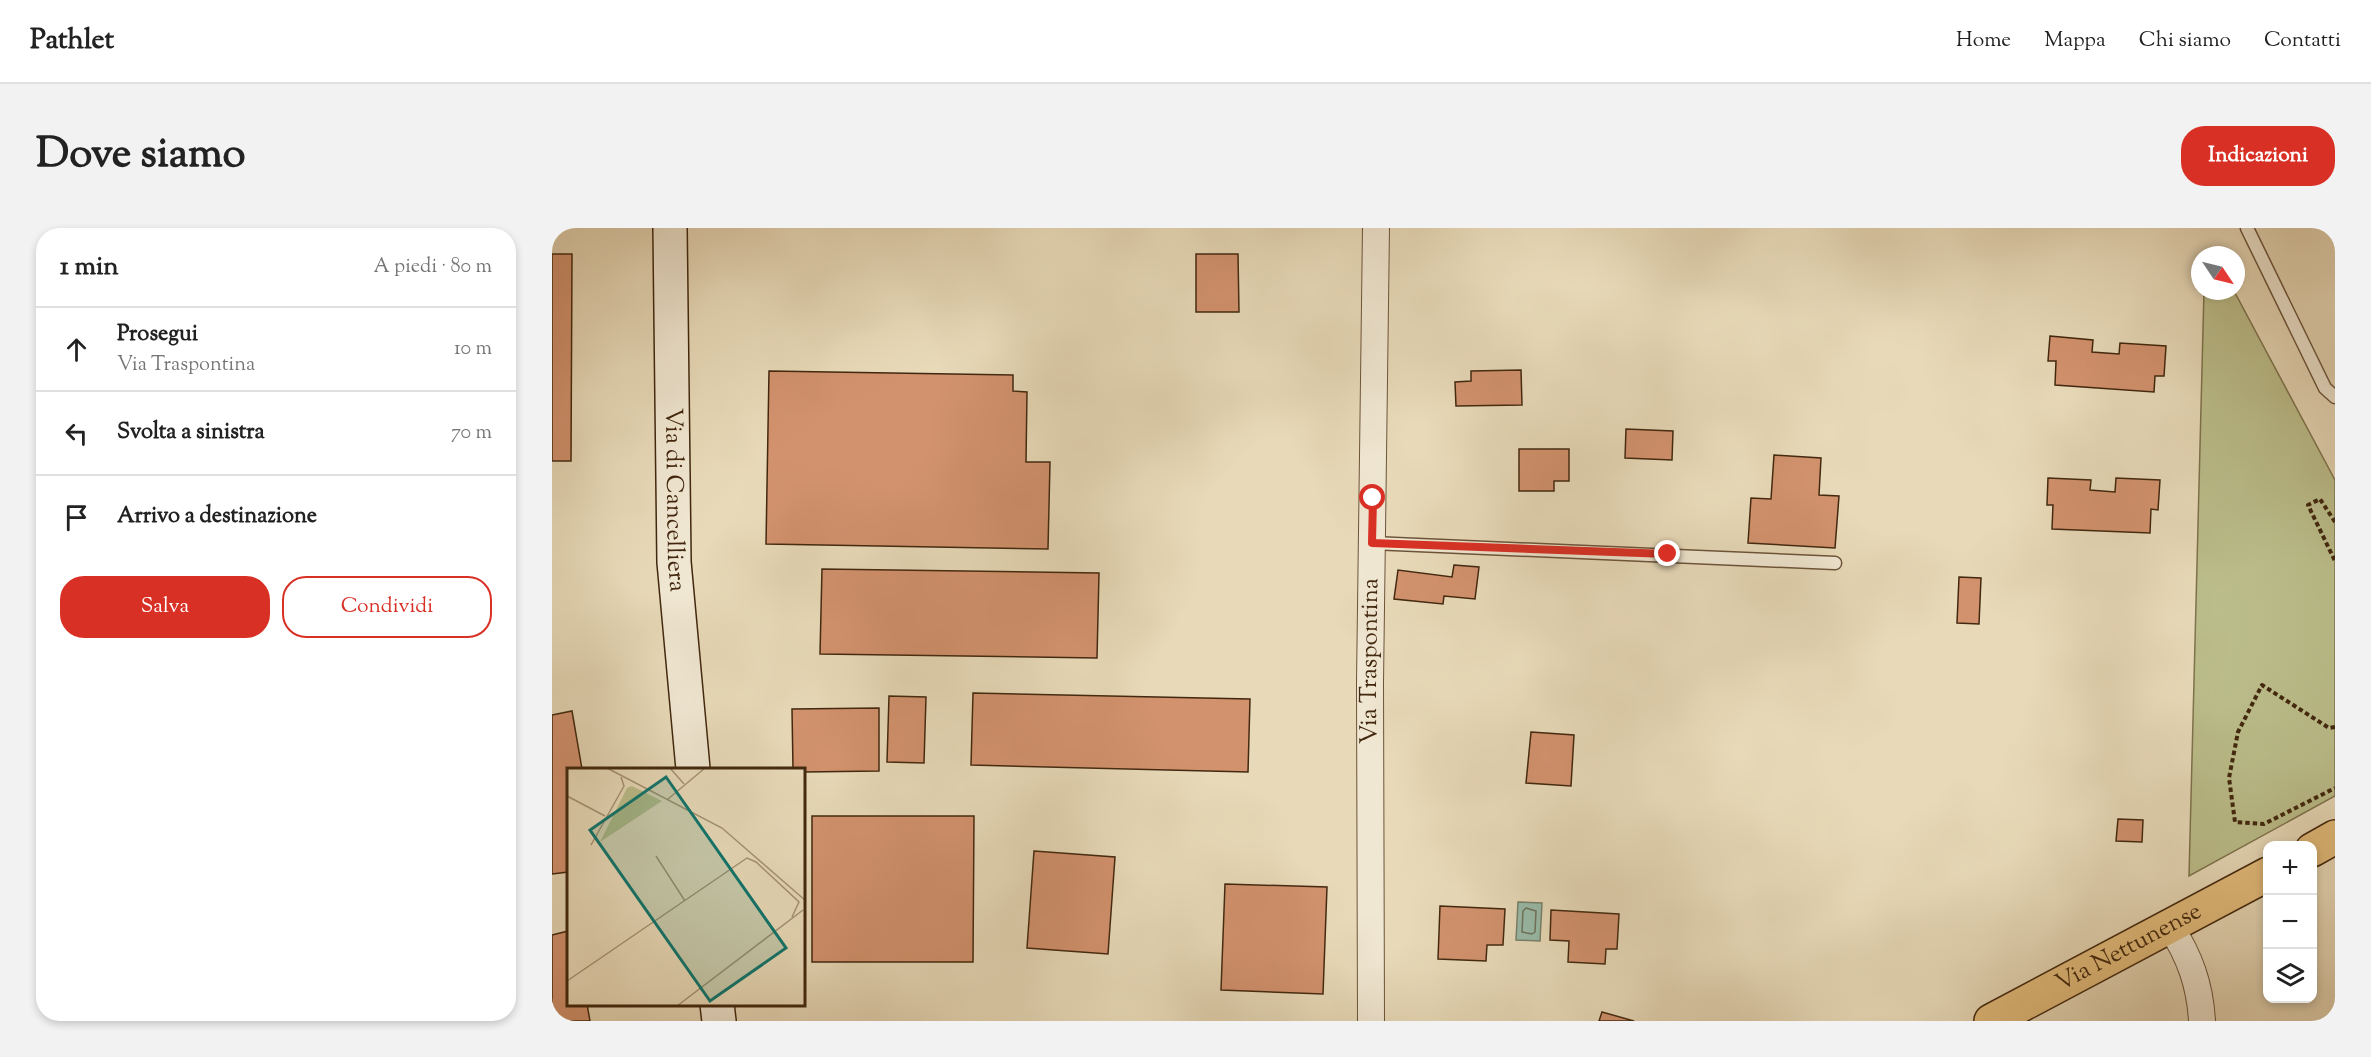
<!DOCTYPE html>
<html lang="it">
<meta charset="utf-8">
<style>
:root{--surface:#fff;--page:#f2f2f2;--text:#222;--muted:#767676;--line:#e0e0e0;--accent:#d93025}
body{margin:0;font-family:"Sorts Mill Goudy",serif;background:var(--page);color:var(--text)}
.controls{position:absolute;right:18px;bottom:18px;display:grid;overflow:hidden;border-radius:12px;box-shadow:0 3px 9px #0003}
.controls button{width:54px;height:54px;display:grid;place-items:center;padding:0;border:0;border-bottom:2px solid var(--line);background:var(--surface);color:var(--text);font:30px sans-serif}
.compass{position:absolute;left:1639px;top:18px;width:54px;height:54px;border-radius:50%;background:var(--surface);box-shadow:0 3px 9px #0003;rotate:125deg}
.stop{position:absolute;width:18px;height:18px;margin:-14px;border:4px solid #d93025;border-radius:50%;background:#fff}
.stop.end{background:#d93025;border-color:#fff;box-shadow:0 2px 6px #0008}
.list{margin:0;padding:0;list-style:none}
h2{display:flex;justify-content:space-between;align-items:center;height:78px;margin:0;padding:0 24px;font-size:26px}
h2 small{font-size:20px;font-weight:400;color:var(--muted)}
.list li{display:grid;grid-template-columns:39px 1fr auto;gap:18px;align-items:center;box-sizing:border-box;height:84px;padding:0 24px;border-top:2px solid var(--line)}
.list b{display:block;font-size:22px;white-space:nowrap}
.list p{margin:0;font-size:20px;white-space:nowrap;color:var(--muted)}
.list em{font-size:20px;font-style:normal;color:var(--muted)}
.actions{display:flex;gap:12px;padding:18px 24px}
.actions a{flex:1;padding:14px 0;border:2px solid var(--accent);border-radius:24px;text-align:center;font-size:21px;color:var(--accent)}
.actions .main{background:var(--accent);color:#fff}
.icon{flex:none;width:33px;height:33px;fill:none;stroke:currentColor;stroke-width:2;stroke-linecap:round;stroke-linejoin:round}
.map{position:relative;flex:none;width:1783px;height:793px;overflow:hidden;border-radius:24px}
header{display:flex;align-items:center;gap:36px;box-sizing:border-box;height:84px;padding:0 30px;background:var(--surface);border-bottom:2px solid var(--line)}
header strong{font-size:28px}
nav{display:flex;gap:33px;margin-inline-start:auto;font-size:21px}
.intro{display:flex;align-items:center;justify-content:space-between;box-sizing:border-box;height:144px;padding:0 36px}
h1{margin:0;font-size:42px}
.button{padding:15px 27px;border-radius:24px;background:var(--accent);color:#fff;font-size:21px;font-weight:700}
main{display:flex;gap:36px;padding:0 36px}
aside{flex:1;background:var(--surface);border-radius:24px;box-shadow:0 3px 9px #0003}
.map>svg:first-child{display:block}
.green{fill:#bbbe8b;stroke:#7e734d;stroke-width:1.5}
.water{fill:#98bba9;stroke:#76806b;stroke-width:1.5}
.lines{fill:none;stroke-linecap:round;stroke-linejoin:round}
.shore{stroke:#6d725c;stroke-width:1.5}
.building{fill:#d2926e;stroke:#42280f;stroke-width:1.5}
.lane-casing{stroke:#6c543a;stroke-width:15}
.street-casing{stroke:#6c543a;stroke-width:28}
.secondary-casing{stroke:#42280f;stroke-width:36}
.primary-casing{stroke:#42280f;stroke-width:36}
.path{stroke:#42280f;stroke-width:4;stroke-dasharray:4.5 3;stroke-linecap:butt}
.lane{stroke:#f0e7d2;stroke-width:12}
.street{stroke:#f0e7d2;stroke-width:26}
.secondary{stroke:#f0e7d2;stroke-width:33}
.primary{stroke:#e4bd7c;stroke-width:33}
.route{stroke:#d93025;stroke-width:8}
.labels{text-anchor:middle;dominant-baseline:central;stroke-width:4.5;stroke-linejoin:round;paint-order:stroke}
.street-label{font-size:24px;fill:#42280f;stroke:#f0e7d2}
.inset-road{fill:none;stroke:#a69375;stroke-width:1.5}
.view{fill:#0f766e;fill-opacity:0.15;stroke:#0f766e;stroke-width:3}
.inset-edge{fill:none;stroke:#42280f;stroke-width:3}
</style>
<header>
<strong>Pathlet</strong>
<nav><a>Home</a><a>Mappa</a><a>Chi siamo</a><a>Contatti</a></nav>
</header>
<div class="intro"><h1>Dove siamo</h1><a class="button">Indicazioni</a></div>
<main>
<aside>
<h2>1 min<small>A piedi · 80 m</small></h2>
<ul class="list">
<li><svg class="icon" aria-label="ahead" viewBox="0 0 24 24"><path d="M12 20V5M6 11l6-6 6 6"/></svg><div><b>Prosegui</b><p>Via Traspontina</p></div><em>10 m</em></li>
<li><svg class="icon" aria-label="left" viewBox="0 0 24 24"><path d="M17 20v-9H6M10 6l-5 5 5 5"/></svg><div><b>Svolta a sinistra</b></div><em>70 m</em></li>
<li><svg class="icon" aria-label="arrive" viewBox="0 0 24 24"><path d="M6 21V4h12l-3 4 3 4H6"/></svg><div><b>Arrivo a destinazione</b></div></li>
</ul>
<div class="actions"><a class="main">Salva</a><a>Condividi</a></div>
</aside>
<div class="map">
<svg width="1783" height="793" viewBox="0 0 1783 793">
<rect width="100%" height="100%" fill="#e8dab9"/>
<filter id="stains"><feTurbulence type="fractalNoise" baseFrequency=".00333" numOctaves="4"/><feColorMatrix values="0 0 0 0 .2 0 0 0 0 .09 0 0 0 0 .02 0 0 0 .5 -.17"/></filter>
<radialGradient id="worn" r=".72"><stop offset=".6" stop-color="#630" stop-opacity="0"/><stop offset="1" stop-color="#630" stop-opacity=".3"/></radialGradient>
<path class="green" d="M 1652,63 L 1682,63 L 1783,252 L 1783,568 L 1637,648 Z"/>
<path class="water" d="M 966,674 L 990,675 L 988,713 L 964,712 Z"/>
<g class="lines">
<path class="shore" d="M 974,680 L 984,683 L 983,704 L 980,706 L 970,704 L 971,683 Z"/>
</g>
<path class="building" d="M 0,26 L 20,26 L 19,233 L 0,233 Z
M 644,26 L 686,26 L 687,84 L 644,84 Z
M 1498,108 L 1541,112 L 1540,124 L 1567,126 L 1568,115 L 1614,118 L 1612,148 L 1603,148 L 1602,164 L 1503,157 L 1504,133 L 1496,133 Z
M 969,142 L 970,177 L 904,178 L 903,154 L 919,153 L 919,143 Z
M 217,143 L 461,147 L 461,163 L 475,164 L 474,234 L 498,234 L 496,321 L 214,316 Z
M 1074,201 L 1121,203 L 1120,232 L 1073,230 Z
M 967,221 L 1017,221 L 1017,253 L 1002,253 L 1002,263 L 967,263 Z
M 1222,227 L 1269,230 L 1267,267 L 1287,268 L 1283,320 L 1196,315 L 1199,270 L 1219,271 Z
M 1496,250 L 1539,252 L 1538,262 L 1563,264 L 1564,250 L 1608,252 L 1606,282 L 1599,281 L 1598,305 L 1500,301 L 1501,277 L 1495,277 Z
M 902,337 L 927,339 L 923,371 L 892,368 L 891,376 L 842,371 L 846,342 L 900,349 Z
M 270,341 L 547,345 L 545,430 L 268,426 Z
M 1407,349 L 1429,350 L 1427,396 L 1405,395 Z
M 421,465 L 698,471 L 696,544 L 419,537 Z
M 337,468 L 374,469 L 372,535 L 335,534 Z
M 327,480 L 327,543 L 252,544 L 252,541 L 241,541 L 240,481 Z
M 20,483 L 30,541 L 16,541 L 16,644 L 0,646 L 0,487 Z
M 979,504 L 1022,507 L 1019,558 L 974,555 Z
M 260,588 L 422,588 L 421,734 L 260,734 Z
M 1566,591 L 1591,592 L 1590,614 L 1564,613 Z
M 482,623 L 563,629 L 556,726 L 475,720 Z
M 673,656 L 775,659 L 771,766 L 669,762 Z
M 888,678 L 953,681 L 951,717 L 935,717 L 934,733 L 886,731 Z
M 999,682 L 1067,686 L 1065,721 L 1054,721 L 1053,736 L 1016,734 L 1017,713 L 998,712 Z
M 16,703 L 16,776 L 35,776 L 38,793 L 0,793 L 0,707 Z
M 1050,784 L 1082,793 L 1047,793 Z"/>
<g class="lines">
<g class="lane-casing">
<path id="lane" d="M 1695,0 L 1773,160 L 1783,169
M 820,315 L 1283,335"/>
</g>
<g class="street-casing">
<g id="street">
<path d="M 1618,698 C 1638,729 1648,757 1650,793"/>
<path id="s1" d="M 819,793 L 818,455 L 824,0"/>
</g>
</g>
<g class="secondary-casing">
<g id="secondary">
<path id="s2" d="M 118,0 L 122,334 L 141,541"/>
<path d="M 165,776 L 167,793"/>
</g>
</g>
<g class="primary-casing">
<g id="primary">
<path d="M 1760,622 L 1783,609"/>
<path id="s3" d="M 1439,793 L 1716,646"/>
</g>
</g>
<path class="path" d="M 1783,294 L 1768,271 L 1756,277 L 1783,333
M 1783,499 L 1777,500 L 1710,457 L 1686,504 L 1677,550 L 1683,594 L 1712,596 L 1783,560"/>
<use href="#lane" class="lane"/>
<use href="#street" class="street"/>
<use href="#secondary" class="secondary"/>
<use href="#primary" class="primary"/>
</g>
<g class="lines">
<path class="route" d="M 821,270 L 820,315 L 1116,326"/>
</g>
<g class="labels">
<g class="street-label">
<text stroke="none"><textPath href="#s2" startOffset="272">Via di Cancelliera</textPath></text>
<text stroke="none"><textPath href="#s1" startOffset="360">Via Traspontina</textPath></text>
<text stroke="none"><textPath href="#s3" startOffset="156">Via Nettunense</textPath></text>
</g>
</g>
<g transform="translate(15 540)">
<rect width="238" height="238" fill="#e8dab9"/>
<path d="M 65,18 L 95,33 L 33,74 L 60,20 Z" fill="#bbbe8b"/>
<path class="inset-road" d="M 40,0 L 155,60 L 239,133M 103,0 L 117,16M 0,28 L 38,48M 101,31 L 138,0M 24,77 L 57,18 L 54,9M 89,88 L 118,133M 0,213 L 180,90 L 189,94 L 232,134 L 225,149M 110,238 L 236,142"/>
<path class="view" d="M 99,9 L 219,180 L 143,233 L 23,62 Z"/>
<rect width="238" height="238" class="inset-edge"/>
</g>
<rect width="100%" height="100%" filter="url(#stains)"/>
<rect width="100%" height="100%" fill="url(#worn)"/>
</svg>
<div class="controls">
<button>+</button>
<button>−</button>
<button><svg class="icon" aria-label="layers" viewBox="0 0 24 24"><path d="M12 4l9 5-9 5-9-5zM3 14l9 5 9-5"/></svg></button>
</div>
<svg class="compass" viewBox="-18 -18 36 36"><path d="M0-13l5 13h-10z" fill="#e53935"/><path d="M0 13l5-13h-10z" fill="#767676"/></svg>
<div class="stop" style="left:821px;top:270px"></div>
<div class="stop end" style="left:1116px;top:326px"></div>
</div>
</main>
